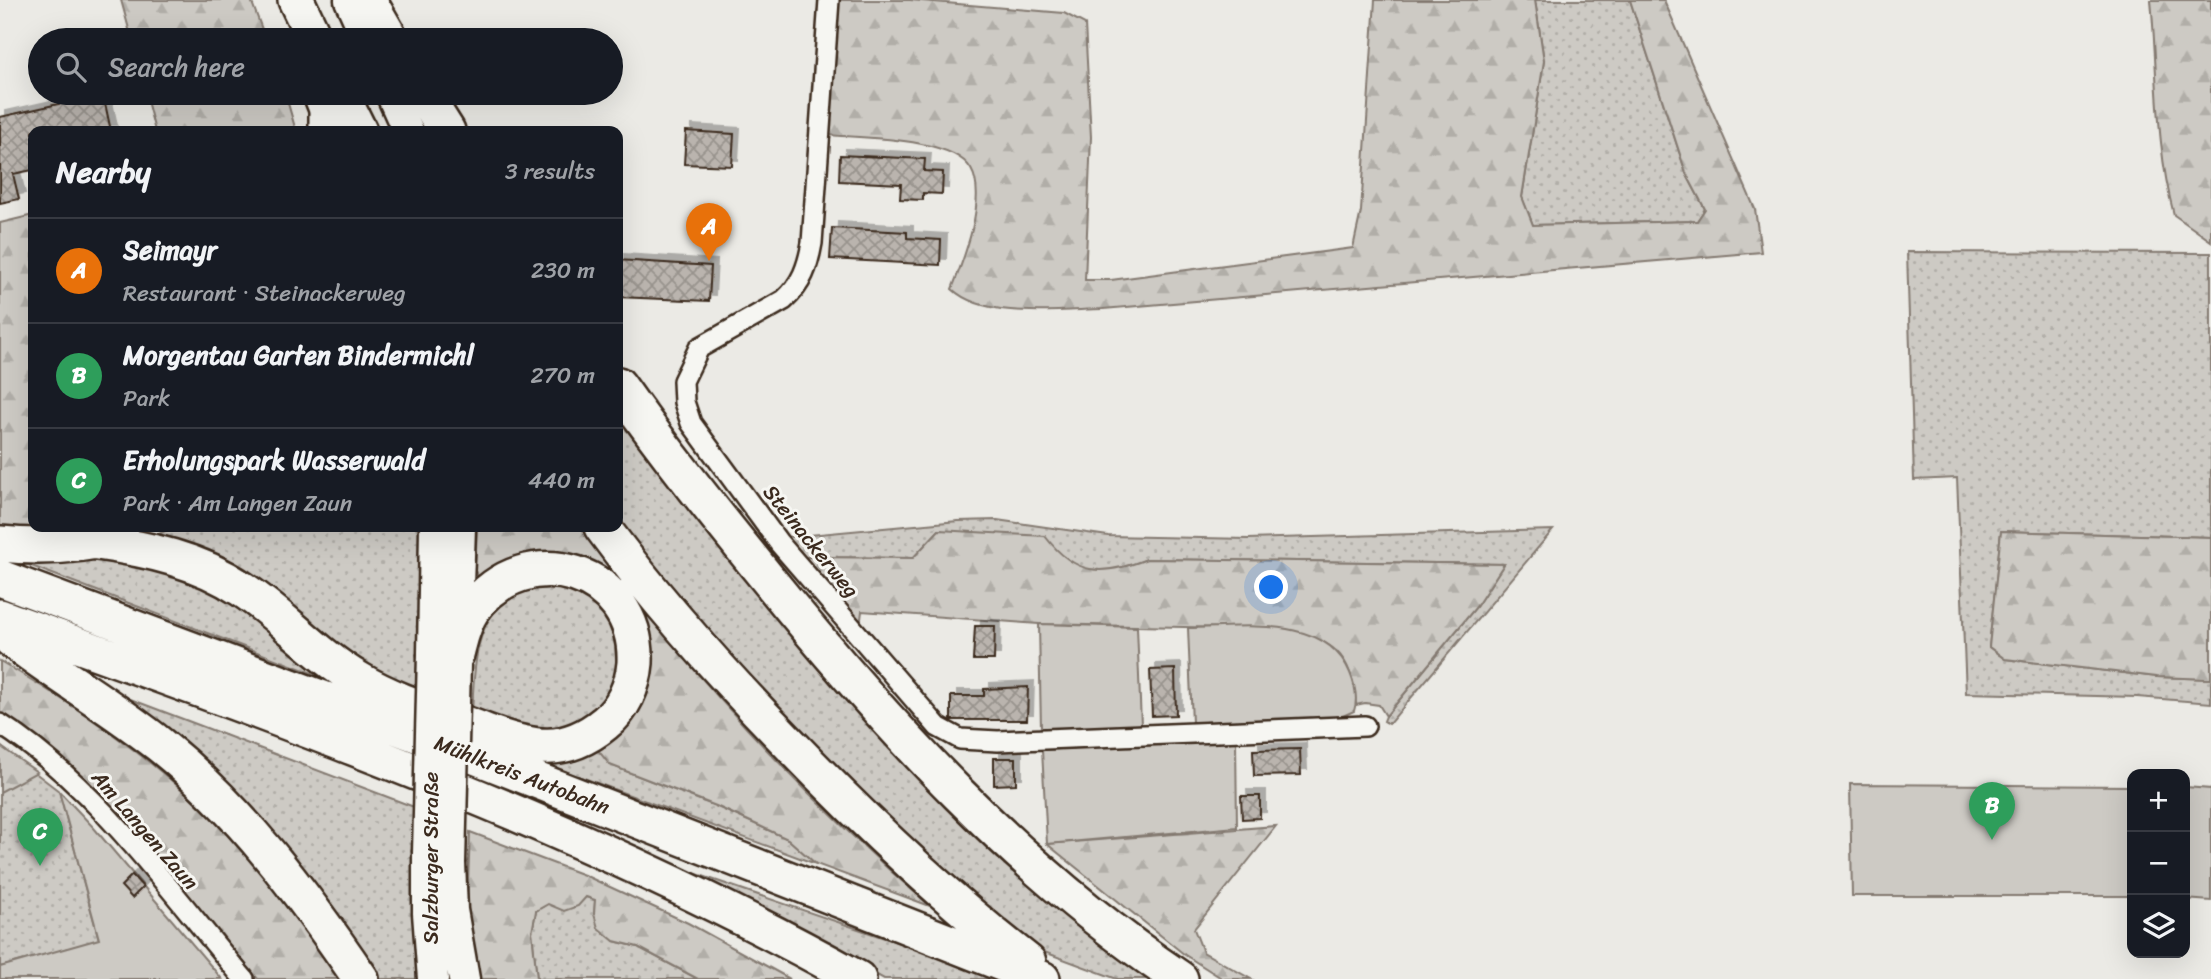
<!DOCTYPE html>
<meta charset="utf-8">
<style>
:root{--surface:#171b24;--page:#20242c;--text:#f1f3f6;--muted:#9ea1a6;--line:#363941;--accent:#0f766e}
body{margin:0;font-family:Sriracha,sans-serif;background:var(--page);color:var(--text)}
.controls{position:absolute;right:21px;bottom:21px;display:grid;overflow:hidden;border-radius:14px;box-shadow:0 7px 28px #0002}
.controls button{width:63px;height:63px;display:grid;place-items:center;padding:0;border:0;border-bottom:2px solid var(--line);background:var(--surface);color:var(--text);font:35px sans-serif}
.you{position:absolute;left:1272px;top:588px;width:24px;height:24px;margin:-18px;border:5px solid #fff;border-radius:50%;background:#1a73e8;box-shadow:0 0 0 10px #1a73e833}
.badge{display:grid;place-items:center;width:46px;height:46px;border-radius:50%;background:var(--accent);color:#fff;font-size:23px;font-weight:700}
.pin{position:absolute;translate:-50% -58px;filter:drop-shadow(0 2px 4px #0008)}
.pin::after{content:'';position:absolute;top:37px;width:24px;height:21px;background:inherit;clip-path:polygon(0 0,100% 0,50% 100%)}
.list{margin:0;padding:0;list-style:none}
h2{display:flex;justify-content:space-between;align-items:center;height:91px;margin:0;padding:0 28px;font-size:30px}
h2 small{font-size:23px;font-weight:400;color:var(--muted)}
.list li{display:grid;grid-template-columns:46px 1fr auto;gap:21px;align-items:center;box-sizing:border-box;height:105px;padding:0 28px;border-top:2px solid var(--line)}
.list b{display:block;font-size:26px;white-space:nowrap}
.list p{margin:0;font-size:23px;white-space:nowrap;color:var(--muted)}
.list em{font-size:23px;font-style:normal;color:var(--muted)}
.icon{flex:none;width:38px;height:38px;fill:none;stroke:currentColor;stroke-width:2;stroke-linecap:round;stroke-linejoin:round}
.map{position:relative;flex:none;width:2211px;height:979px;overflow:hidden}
.search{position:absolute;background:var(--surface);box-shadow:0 7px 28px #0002;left:28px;top:28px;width:595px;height:77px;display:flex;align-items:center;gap:18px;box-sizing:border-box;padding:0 24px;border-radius:38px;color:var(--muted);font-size:26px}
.panel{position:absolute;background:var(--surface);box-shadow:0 7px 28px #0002;left:28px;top:126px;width:595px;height:406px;border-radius:14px}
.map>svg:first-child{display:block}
.grass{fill:url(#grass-dots);stroke:#847a71;stroke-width:2}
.forest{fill:url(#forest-firs);stroke:#847a71;stroke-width:2}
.garden{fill:#cdcac4;stroke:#847a71;stroke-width:2}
.building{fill:url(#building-cross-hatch);stroke:#3b2a1e;stroke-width:2;filter:url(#shadow)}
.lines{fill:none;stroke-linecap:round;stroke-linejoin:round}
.street-casing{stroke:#3b2a1e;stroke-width:24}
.primary-casing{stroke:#3b2a1e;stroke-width:35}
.highway-casing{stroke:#3b2a1e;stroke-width:40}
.street{stroke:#f6f6f2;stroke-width:19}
.primary{stroke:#f6f6f2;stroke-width:30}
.highway{stroke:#f6f6f2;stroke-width:35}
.primary-bridge-casing{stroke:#3b2a1e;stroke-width:35;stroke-linecap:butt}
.primary-bridge{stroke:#f6f6f2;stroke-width:30}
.labels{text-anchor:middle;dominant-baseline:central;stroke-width:6;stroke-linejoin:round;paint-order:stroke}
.street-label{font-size:21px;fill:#3b2a1e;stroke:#f6f6f2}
</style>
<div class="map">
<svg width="2211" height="979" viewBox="0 0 2211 979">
<defs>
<pattern id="grass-dots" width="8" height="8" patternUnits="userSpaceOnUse" patternTransform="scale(1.75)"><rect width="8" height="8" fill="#cdcac4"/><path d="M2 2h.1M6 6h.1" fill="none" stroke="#b1aea8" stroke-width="1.8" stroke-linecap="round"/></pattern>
<pattern id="forest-firs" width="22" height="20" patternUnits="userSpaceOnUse" patternTransform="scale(1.75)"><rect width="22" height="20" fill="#cdcac4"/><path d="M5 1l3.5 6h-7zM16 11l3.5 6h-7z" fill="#b1aea8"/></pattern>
<pattern id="building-cross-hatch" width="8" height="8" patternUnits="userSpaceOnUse" patternTransform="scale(1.75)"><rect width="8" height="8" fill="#bab4ae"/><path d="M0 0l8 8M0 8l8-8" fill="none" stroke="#98938d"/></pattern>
<filter id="shadow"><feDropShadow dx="6" dy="-6" stdDeviation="0" flood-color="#0004"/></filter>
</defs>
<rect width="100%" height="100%" fill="#ebeae5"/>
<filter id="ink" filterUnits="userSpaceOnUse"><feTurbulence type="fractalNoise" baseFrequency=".0143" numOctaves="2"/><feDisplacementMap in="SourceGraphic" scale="14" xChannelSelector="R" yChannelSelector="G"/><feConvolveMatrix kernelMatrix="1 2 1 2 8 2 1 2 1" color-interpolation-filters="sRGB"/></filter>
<g filter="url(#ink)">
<path class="grass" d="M 1535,0 L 1630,0 L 1686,173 L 1705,209 L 1697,221 L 1533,225 L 1522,197 L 1544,61 Z
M 1907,252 L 2211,253 L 2211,537 L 2001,531 L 1989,647 L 2005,659 L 2157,677 L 2211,679 L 2211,703 L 2137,697 L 1966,693 L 1957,478 L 1914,480 Z
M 618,407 L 702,519 L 1159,979 L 1117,979 L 1017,942 L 780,720 L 618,527 Z
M 997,520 L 1108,536 L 1248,539 L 1553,530 L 1389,724 L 1384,721 L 1386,716 L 1476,607 L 1504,564 L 1147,559 L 1117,571 L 1083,569 L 1059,555 L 939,530 L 913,558 L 803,557 L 787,537 L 958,521 Z
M 174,527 L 421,527 L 417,694 L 145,540 Z
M 0,554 L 148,561 L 236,599 L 354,689 Z
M 537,585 C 589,590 617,608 616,663 C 616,676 609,698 599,708 C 588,719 567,727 553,736 L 472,716 C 474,674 472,623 511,595 C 518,590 529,588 537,585 Z
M 96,686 L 414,807 L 423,979 L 373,979 Z
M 0,746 L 59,791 L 99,940 L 0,967 Z
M 598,750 L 610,765 L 715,806 L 788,839 L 816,864 L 535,760 L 577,757 Z
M 647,857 L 1005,979 L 884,979 L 788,926 Z
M 586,897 L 595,900 L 594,914 L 614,941 L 638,947 L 698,979 L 537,979 L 532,932 L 536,911 L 547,904 Z"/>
<path class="forest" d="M 121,0 L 251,0 L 266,40 L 132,40 Z
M 834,0 L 910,0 L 1064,13 L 1085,24 L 1091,137 L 1085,280 L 1111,280 L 1353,248 L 1361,211 L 1375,0 L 1535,0 L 1544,61 L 1522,197 L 1533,225 L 1697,221 L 1705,209 L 1686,173 L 1630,0 L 1664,0 L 1755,209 L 1761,252 L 1103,309 C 1060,310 985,320 952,289 C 963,261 988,198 971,169 C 953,137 861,138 827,135 Z
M 2151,0 L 2211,0 L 2211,241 L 2174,215 C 2155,144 2158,72 2151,0 Z
M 145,93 L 285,93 L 296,131 L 155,131 Z
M 33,215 L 33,527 L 46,527 L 0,528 L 0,223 Z
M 477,527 L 581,527 C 683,667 800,793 930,906 L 816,864 L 788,839 L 716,806 L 610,765 L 598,750 L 626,728 L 646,695 L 651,646 L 633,599 L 596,570 L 480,579 L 475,571 Z
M 939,530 L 1045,536 C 1076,577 1103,576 1147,559 L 1504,564 L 1476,607 L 1386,716 L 1379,705 L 1365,703 L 1356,705 C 1353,653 1332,640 1284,629 L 1039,624 L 862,611 L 860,627 L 803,557 L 913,558 Z
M 2001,531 L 2211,537 L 2211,679 L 2157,677 L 2005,659 L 1989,647 Z
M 0,661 C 82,709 172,772 235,842 C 275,886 310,932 345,979 L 258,979 C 178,886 106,779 0,715 Z
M 0,746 L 37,772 L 0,792 Z
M 1276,826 L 1194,929 L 1203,952 L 1251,979 L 1223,979 L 1185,955 L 1047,844 Z
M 470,832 L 584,875 L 688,923 L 790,979 L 698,979 L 638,947 L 614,941 L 598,928 L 594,914 L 595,900 L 586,897 L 578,906 L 564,911 L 548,904 L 536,911 L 532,932 L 537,979 L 479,979 L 467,908 Z"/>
<path class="garden" d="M 1039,624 L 1137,627 L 1141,725 L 1041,729 Z
M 1188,628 C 1241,628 1326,613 1350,673 C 1355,685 1358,699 1354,711 L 1334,720 L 1192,723 Z
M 1236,740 L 1237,827 L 1047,844 L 1042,750 Z
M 1850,784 L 2132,786 L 2132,896 L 1852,896 Z
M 2185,787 L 2211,789 L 2211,901 L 2185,899 Z
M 59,791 L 94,828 L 222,979 L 0,979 L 0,967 L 99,939 Z"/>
<path class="building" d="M 103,94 L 111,131 L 33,131 L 33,170 L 13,174 L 19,199 L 0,203 L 0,117 Z
M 686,131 L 734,134 L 732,166 L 684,164 Z
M 840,155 L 925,159 L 924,171 L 943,172 L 942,194 L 923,193 L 923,200 L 900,199 L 901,184 L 839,181 Z
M 832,228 L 907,232 L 907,238 L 941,240 L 940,265 L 830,259 Z
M 618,260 L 711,266 L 709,301 L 618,297 Z
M 975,626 L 995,626 L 994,660 L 973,660 Z
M 1175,669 L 1176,715 L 1152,716 L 1150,670 Z
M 1028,687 L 1027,720 L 951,720 L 951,696 L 984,696 L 984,689 Z
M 1300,749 L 1301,775 L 1254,776 L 1253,750 Z
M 994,758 L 1016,758 L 1016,784 L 994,785 Z
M 1241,796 L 1260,796 L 1260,818 L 1242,819 Z
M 132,875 L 143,887 L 132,898 L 121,886 Z"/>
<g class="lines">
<g class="street-casing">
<path id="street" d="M 829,0 L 812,243 C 808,266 802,284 784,300 L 699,348 L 683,381 L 684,402 L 691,423 L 779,543 L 938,727 L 960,739 L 998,741 L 1365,726
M 0,724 C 96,785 171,893 244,979"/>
</g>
<g class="primary-casing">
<path id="primary" d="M 350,0 L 368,40
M 318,93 L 333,131
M 391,93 L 408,131
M 456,642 L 460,527
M 433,654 L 435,527
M 428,853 L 428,913 L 433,979
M 450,863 L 452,910 L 464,979"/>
</g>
<g class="highway-casing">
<path id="highway" d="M 296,0 L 315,40
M 368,0 L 391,40
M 340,93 L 359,131
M 423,93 L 447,131
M 327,115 L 327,131
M 618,385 C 665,452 716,515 767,578 C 888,727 1020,872 1180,979
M 602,527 C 658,603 720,672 786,740 C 862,819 941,895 1028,962
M 97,542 C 147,549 199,560 242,589 C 283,616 316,655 359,680 C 397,703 445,716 486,732 C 532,749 565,756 605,723 C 623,709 633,686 635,663 C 639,571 526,535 472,610 C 463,623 460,639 456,654
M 0,544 C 39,548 81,546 119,536
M 0,578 L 475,756 L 1042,979
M 0,617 C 292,722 587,827 858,979
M 12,640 C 60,677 113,707 160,745 C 241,810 303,894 361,979"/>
</g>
<use href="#street" class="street"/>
<use href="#primary" class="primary"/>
<use href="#highway" class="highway"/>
<g class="primary-bridge-casing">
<path id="primary-bridge" d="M 428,853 L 433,654
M 450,863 L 455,665"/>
</g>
<use href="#primary-bridge" class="primary-bridge"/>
</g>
</g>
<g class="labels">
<g class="street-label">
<text transform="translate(811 541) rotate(51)">Steinackerweg</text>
<text transform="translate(522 775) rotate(21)">Mühlkreis Autobahn</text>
<text transform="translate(145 830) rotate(49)">Am Langen Zaun</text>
<text transform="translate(431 858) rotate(-90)">Salzburger Straße</text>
</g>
</g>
</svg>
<div class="controls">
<button>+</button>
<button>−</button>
<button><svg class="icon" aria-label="layers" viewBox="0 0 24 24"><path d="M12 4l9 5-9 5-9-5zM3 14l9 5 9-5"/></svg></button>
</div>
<div class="you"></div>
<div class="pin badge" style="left:709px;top:261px;background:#e8710a">A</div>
<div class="pin badge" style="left:1992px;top:840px;background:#2e9e5b">B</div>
<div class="pin badge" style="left:40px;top:866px;background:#2e9e5b">C</div>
<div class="search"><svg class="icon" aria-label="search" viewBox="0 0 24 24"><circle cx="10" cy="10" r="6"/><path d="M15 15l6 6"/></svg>Search here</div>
<section class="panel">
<h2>Nearby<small>3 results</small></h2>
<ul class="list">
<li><span class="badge" style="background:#e8710a">A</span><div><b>Seimayr</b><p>Restaurant · Steinackerweg</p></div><em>230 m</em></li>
<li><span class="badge" style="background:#2e9e5b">B</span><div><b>Morgentau Garten Bindermichl</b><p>Park</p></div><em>270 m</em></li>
<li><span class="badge" style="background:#2e9e5b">C</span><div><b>Erholungspark Wasserwald</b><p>Park · Am Langen Zaun</p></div><em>440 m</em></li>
</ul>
</section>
</div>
